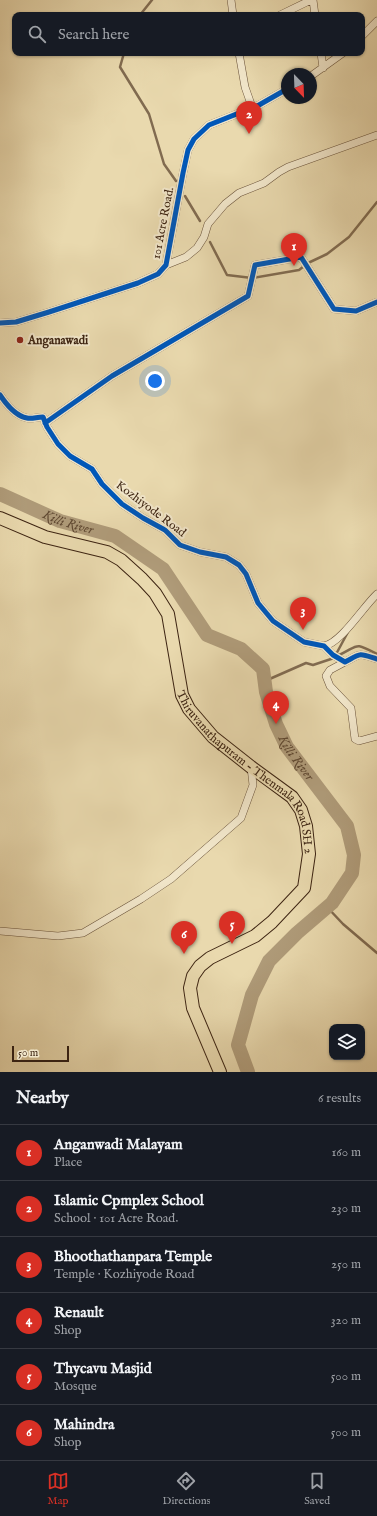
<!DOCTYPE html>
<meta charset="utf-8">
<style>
:root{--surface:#171b24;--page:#242831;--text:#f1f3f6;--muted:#9ea1a6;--line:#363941;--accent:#d93025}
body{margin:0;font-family:"IM FELL English",serif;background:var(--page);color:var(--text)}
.controls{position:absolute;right:12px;bottom:12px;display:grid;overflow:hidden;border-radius:8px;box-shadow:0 1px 3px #0004}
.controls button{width:36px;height:36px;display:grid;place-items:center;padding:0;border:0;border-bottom:1px solid var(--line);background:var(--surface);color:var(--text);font:20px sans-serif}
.compass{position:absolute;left:281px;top:68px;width:36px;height:36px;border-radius:50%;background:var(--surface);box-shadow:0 1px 3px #0004;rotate:157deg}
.scale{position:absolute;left:12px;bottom:10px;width:57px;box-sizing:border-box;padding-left:4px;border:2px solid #3d2412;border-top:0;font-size:11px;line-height:14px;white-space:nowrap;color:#3d2412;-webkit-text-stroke:3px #f1e6ca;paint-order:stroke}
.you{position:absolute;left:155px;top:381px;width:14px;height:14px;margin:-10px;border:3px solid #fff;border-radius:50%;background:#1a73e8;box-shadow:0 0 0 6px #1a73e833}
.badge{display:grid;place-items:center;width:26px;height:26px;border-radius:50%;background:var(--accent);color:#fff;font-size:13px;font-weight:700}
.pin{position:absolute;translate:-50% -33px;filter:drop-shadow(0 1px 2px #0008)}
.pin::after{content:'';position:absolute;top:21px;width:14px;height:12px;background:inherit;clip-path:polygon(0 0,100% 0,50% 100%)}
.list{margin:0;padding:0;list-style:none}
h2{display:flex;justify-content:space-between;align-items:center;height:52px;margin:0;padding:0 16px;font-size:17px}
h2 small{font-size:13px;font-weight:400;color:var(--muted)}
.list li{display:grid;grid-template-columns:26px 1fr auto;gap:12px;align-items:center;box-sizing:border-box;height:56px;padding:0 16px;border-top:1px solid var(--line)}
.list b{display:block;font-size:15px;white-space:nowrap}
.list p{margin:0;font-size:13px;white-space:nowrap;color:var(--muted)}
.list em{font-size:13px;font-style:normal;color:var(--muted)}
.icon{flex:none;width:22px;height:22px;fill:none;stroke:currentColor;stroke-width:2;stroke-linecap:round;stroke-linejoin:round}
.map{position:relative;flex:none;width:377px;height:1072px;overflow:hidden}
.search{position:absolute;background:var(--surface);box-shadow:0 1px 3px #0004;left:12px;right:12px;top:12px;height:44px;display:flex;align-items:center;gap:10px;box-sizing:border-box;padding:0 14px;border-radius:8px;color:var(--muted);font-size:15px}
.sheet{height:388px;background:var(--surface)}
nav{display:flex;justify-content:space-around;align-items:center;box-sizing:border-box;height:56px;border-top:1px solid var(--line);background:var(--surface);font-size:11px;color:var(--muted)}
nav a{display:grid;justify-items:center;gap:2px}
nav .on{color:var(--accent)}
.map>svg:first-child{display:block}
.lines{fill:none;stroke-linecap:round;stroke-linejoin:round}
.stream{stroke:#816b50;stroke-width:2.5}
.river{stroke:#af9b79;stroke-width:14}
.minor-casing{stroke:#685139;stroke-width:8}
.primary-casing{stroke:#3d2412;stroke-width:14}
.minor{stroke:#f1e6ca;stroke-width:7}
.primary{stroke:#e9d9ae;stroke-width:12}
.cycleway-casing{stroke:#f1e6ca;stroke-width:8}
.cycleway{stroke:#0057b8;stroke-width:5}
.poi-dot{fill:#8f2418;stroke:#f1e6ca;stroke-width:1.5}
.labels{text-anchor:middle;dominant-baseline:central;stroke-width:4;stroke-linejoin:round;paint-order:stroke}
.street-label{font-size:12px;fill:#3d2412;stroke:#f1e6ca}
.poi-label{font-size:12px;font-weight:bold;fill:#3d2412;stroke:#f1e6ca;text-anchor:start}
.water-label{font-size:13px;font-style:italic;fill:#5f4831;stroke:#f1e6ca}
</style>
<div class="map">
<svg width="377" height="1072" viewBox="0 0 377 1072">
<rect width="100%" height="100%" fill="#e9d9ae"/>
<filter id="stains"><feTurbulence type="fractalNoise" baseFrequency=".005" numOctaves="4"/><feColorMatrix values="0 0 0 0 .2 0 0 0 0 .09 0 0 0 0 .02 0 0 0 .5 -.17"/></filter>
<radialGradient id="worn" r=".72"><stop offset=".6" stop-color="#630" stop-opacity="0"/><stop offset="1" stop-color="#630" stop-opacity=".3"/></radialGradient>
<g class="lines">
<path class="stream" d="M 140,15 L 152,0
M 124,53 L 120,67 L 149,114 L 164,164 L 176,181
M 185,196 L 200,221
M 210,242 L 227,275 L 252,278 L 299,270 L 308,263 L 327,254 L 349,237 L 377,202
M 337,656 C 360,646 352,641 377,654
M 265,681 L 306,663 L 313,665 L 334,658 L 348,632
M 327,907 L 343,924 L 377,953"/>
<path class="river" id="s1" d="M 0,494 L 60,521 L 115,536 L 163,569 L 207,635 L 241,649 L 263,669 L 266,692 L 276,724 L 287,747 L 347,826 L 354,855 L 352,873 L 332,903 L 297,933 L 269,961 L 252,995 L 238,1045 L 248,1072"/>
<g class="minor-casing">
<path id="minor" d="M 231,0 L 233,15
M 313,0 L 315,15
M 280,15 L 311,0
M 362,36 L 377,21
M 239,53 L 245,87 L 252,107
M 321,53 L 323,68
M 311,76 L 343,53
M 166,265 L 186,257 L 197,248 L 204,237 L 208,224 L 225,204 L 239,193 L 264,183 L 279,172 L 288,167 L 377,135
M 0,323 L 16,322 L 49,312 L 138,283 L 158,274 L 166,265 L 183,173 L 188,150 L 194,139 L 209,125 L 259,105 L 287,89
M 0,395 C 6,404 15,416 27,418 C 32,419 37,417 43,417 L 47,427 L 58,444 L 70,456 L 92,469 L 102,484 L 122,504 L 143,518 L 165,530 L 180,545 L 200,552 L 226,557 L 239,565 L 246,574 L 258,603 L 273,621 L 304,642 L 324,646 L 333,655 L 345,662 C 362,653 358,653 377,659
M 45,423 L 112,376 L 248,296 L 255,265 L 301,257 L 334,309 L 356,311 L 377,302
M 324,646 C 341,643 363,607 377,594
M 345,662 L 330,670 L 326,676 L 330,686 L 351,708 L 355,739 L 359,741 L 377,736
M 0,931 L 58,936 L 83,933 L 141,899 L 171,879 L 241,818 L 253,785 L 251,767"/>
</g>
<g class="primary-casing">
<g id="primary">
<path id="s2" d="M 0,518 L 45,537 L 107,552 L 121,560 L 142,579 L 155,593 L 168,614 L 182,695 L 189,709 L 213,737 L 251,767 L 292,797 L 301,810 L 306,826 L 309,854 L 304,888 L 272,922 L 255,936 L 210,958 L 200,966 L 193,976 L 190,988 L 193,1008 L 220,1072"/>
</g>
</g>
<use href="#minor" class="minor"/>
<use href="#primary" class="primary"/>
<g class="cycleway-casing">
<path id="cycleway" d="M 0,323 L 16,322 L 49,312 L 138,283 L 158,274 L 166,265 L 183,173 L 188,150 L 194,139 L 209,125 L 259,105 L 287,89
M 0,395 C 6,404 15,416 27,418 C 32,419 37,417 43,417 L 47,427 L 58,444 L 70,456 L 92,469 L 102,484 L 122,504 L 143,518 L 165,530 L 180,545 L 200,552 L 226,557 L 239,565 L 246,574 L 258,603 L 273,621 L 304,642 L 324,646 L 333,655 L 345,662 C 362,653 358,653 377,659
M 45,423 L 112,376 L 248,296 L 255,265 L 301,257 L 334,309 L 356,311 L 377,302"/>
</g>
<use href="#cycleway" class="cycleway"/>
</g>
<circle class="poi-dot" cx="20" cy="340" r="4"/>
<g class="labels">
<g class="street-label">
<text transform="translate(163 223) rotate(-79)">101 Acre Road.</text>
<text transform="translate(151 509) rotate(37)">Kozhiyode Road</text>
<text stroke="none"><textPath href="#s2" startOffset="387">Thiruvanathapuram - Thenmala Road SH 2</textPath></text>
</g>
<g class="poi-label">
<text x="28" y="340">Anganawadi</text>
</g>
<g class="water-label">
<text stroke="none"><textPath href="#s1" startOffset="74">Killi River</textPath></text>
<text stroke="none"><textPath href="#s1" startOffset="423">Killi River</textPath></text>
</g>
</g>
<rect width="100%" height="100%" filter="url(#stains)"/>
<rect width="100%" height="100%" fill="url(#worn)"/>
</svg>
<div class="controls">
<button><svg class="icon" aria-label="layers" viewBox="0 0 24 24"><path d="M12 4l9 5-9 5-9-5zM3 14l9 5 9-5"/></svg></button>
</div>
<svg class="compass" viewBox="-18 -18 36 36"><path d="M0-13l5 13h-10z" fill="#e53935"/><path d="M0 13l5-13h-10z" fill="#9ea1a6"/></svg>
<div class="scale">50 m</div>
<div class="you"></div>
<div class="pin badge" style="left:294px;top:266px">1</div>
<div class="pin badge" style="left:249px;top:134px">2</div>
<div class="pin badge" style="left:303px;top:630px">3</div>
<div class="pin badge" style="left:276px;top:724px">4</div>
<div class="pin badge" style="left:232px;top:944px">5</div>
<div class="pin badge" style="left:184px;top:954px">6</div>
<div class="search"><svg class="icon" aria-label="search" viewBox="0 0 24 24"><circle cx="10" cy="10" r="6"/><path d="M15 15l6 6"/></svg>Search here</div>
</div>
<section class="sheet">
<h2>Nearby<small>6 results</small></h2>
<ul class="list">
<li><span class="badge">1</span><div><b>Anganwadi Malayam</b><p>Place</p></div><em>160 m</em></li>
<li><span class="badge">2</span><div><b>Islamic Cpmplex School</b><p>School · 101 Acre Road.</p></div><em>230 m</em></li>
<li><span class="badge">3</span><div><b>Bhoothathanpara Temple</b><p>Temple · Kozhiyode Road</p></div><em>250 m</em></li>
<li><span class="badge">4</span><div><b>Renault</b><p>Shop</p></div><em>320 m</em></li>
<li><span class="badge">5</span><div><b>Thycavu Masjid</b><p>Mosque</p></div><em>500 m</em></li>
<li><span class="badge">6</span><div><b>Mahindra</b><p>Shop</p></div><em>500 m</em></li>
</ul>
</section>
<nav>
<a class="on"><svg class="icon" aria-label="map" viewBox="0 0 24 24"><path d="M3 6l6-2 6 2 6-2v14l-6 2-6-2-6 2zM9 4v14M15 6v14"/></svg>Map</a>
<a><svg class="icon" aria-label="directions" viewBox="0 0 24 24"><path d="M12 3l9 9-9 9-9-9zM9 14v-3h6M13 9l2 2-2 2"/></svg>Directions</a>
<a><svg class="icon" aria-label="saved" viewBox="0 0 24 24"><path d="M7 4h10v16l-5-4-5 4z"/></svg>Saved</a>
</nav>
